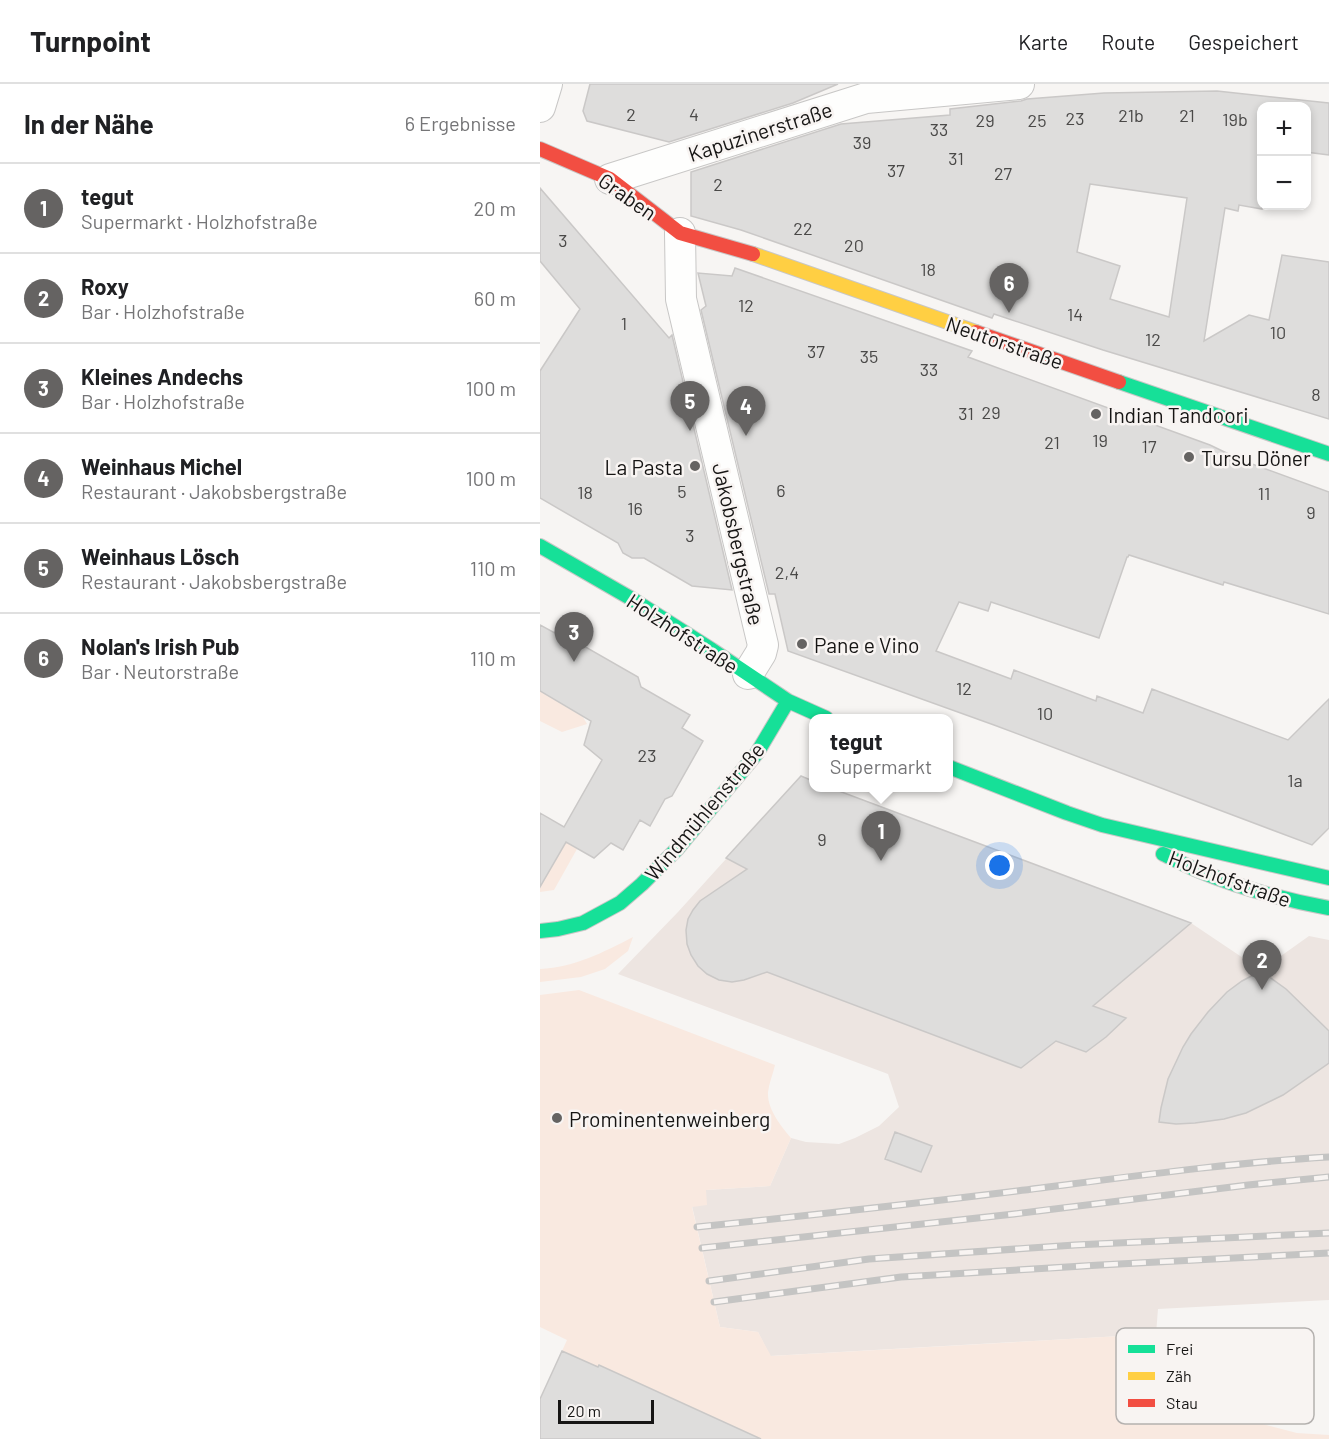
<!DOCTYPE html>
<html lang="de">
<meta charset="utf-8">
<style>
:root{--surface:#fff;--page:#f2f2f2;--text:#202124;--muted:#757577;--line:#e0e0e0;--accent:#656362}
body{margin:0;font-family:Barlow,sans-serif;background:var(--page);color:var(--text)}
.controls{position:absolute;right:18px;top:18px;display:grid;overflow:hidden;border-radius:12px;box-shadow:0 3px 9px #0003}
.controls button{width:54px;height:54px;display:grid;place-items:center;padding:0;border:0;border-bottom:2px solid var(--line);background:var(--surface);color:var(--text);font:30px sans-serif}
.scale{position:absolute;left:18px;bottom:15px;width:96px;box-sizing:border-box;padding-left:6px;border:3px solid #161514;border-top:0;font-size:16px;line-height:21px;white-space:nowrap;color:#161514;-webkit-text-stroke:4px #f8f4f2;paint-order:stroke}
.you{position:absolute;left:460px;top:782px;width:21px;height:21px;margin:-15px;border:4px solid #fff;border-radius:50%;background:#1a73e8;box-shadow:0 0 0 9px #1a73e833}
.badge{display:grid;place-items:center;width:39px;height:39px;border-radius:50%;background:var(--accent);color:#fff;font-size:20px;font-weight:700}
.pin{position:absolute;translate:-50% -50px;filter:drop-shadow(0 2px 3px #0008)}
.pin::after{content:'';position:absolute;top:32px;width:21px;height:18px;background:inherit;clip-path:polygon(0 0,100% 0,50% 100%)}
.popup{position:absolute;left:269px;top:630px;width:144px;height:78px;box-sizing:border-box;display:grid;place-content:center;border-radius:12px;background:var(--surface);filter:drop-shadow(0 2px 4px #0005);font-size:20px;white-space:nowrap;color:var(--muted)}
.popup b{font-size:22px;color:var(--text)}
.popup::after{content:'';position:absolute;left:50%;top:100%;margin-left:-12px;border:12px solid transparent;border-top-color:var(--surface)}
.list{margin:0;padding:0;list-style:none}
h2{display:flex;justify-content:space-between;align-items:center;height:78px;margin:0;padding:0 24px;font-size:26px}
h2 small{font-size:20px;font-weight:400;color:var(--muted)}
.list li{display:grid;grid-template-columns:39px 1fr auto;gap:18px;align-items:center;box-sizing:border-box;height:90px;padding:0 24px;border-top:2px solid var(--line)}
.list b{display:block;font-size:22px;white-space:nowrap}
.list p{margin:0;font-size:20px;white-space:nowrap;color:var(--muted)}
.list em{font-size:20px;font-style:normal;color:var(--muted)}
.map{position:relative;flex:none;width:789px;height:1355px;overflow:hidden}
header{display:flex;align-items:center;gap:36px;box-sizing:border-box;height:84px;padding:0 30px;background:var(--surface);border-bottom:2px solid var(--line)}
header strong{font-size:28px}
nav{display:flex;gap:33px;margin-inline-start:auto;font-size:21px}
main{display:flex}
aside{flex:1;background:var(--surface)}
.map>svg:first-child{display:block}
.built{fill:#ede5e1}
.green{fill:#f9e9e0}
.building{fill:#dedddc;stroke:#cac8c7;stroke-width:1.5;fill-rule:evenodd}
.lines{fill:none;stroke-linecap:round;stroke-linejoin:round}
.street-casing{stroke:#c8c7c6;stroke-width:32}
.fast-casing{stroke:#c8c7c6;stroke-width:16}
.slow-casing{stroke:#c8c7c6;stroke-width:16}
.jam-casing{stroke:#c8c7c6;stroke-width:16}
.street{stroke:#fefefd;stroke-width:30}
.fast{stroke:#16e098;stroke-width:14}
.slow{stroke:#ffcf43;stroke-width:14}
.jam{stroke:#f24e42;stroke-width:14}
.rail-casing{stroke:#c4c4c3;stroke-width:7}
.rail{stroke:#f8f4f2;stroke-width:4.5;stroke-dasharray:14;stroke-linecap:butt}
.poi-dot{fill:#656362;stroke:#f8f4f2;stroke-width:2}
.labels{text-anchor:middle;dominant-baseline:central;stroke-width:5;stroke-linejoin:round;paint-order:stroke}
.number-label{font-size:18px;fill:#4a4948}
.street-label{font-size:21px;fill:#161514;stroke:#f8f4f2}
.poi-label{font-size:21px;fill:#161514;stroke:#f8f4f2;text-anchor:start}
.key{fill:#f8f4f2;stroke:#b4b1af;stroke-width:1.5}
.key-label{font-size:16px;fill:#161514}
</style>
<header>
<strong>Turnpoint</strong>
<nav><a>Karte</a><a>Route</a><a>Gespeichert</a></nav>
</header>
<main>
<aside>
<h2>In der Nähe<small>6 Ergebnisse</small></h2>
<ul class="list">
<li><span class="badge">1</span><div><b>tegut</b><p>Supermarkt · Holzhofstraße</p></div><em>20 m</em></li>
<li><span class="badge">2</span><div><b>Roxy</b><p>Bar · Holzhofstraße</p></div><em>60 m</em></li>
<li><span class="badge">3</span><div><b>Kleines Andechs</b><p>Bar · Holzhofstraße</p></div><em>100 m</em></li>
<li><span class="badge">4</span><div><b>Weinhaus Michel</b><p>Restaurant · Jakobsbergstraße</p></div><em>100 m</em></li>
<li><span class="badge">5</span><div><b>Weinhaus Lösch</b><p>Restaurant · Jakobsbergstraße</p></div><em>110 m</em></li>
<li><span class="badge">6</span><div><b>Nolan's Irish Pub</b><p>Bar · Neutorstraße</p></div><em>110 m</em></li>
</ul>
</aside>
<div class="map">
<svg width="789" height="1355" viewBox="0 0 789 1355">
<rect width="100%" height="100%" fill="#f7f5f3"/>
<path class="built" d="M 261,692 L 273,697 L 274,704 L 291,704 L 651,839 L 721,886 L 769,852 L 789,856 L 789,1216 L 618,1225 L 616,1250 L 230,1272 L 218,1248 L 180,1243 L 152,1122 L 166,1106 L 230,1102 L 251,1054 L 266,1058 L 299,1060 L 315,1054 L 339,1042 L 359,1023 L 348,990 L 78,890 L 138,828 Z"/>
<path class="green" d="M 0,607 L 43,633 L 47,640 L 22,648 L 0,637 Z
M 28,754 L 32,757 L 30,761 L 37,765 L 14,806 L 0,808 L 0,803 Z
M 93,853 L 88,867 L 65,885 L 41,893 L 0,898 L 0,885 C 35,883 62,869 93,853 Z
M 39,906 L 235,981 C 233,990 229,999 228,1008 C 227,1025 241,1042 251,1054 L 230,1102 L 166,1106 L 167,1121 L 152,1123 L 180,1243 L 218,1248 L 231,1272 L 616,1250 L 614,1312 L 757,1349 L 789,1351 L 789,1355 L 221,1355 L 59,1281 L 58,1283 L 22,1267 L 27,1256 L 0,1243 L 0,911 Z"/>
<path class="building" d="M 50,0 L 298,0 L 253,19 L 129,58 L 47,37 L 43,27 Z
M 677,7 L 789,19 L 789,71 L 766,68 L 766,22 L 722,22 L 722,125 L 699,121 L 698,127 L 685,124 L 664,257 L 709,231 L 729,236 L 742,171 L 789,178 L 789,335 L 563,266 L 454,230 L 452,234 L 201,146 L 151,132 L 151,88 L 301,40 L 410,31 L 410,25 L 481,17 L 487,15 L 564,9 ZM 550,100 L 647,114 L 629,233 L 570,215 L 580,182 L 537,168 Z
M 0,104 L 129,254 L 132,251 L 192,506 L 152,502 L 104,474 L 92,474 L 83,469 L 78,459 L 0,414 L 0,287 L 40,225 L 0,177 Z
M 195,184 L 432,267 L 428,273 L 670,361 L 701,376 L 789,408 L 789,530 L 684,498 L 683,501 L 589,471 L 588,473 L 587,473 L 559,554 L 451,518 L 448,527 L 419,518 L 396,567 L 471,595 L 474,586 L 556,617 L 557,612 L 603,629 L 612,605 L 748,656 L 789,615 L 789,744 L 772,761 L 454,641 L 248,567 L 235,510 L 229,510 L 161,226 L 166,222 L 158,189 L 192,192 Z
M 0,541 L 22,553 L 23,550 L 98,593 L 101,603 L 150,631 L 142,644 L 163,657 L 132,712 L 125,715 L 110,742 L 100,736 L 83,766 L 71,759 L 54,774 L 26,758 L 0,803 L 0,729 L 24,743 L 62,676 L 44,661 L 51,637 L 0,607 Z
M 261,692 L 273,697 L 273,704 L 291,704 L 651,839 L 553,922 L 586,934 L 566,953 L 546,968 L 516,957 L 481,984 L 227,888 L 204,896 L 192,898 L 179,896 L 167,890 L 158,882 L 151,871 L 147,860 L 146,846 L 148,835 L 153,826 L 160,817 L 207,785 L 186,774 Z
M 721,887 L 746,905 L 789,947 L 789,979 L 743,1011 L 706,1029 L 684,1035 L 655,1039 L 636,1040 L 619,1038 L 621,1024 L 628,995 L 643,963 L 651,950 L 668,928 L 687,908 L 702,897 Z
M 355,1048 L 392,1062 L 381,1088 L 345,1075 Z
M 22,1267 L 58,1283 L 59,1281 L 221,1355 L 0,1355 L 0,1315 Z"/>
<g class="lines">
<g class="street-casing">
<path id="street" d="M 0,23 L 7,0
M 70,95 L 326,14 L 479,0
M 140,149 L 141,215 L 223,561 L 221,569 L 208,590"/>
</g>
<g class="fast-casing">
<path id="fast" d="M 579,298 L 789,370
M 0,462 L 92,515 L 172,566 L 248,617 L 286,634
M 409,683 L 527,729 L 562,741 L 789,794
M 623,770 C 634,775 646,782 657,786 C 700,804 744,816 789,824
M 0,847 L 18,845 L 43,839 L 80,819 L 102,800 L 138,764 L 217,669 L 248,617"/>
</g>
<g class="slow-casing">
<path id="slow" d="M 213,170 L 436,248"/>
</g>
<g class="jam-casing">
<path id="jam" d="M 0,65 L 70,95 L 140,149 L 213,170
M 436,248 L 579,298"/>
</g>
<use href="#street" class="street"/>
<use href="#fast" class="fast"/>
<use href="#slow" class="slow"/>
<use href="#jam" class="jam"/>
<g class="rail-casing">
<path id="rail" d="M 157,1143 C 264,1132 371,1120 477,1107 C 581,1094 685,1079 789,1073
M 162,1164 L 474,1130 L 708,1101 L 789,1093
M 169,1197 L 329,1175 L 535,1161 L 789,1149
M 174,1218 L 361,1193 L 560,1181 L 789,1169"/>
</g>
<use href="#rail" class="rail"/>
</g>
<g class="poi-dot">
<circle cx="556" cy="330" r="6"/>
<circle cx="649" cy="373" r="6"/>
<circle cx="155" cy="382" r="6"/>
<circle cx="262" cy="560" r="6"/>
<circle cx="17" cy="1034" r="6"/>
</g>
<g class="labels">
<g class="number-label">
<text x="91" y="30">2</text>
<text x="154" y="30">4</text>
<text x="591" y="31">21b</text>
<text x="647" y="31">21</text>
<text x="535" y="34">23</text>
<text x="695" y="35">19b</text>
<text x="445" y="36">29</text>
<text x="497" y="36">25</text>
<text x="399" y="45">33</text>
<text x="322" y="58">39</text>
<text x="416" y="74">31</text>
<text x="356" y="86">37</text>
<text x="463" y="89">27</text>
<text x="178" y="100">2</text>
<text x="263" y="144">22</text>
<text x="23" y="156">3</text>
<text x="314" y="161">20</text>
<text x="388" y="185">18</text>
<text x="206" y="221">12</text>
<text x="535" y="230">14</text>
<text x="84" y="239">1</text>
<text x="738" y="248">10</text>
<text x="613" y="255">12</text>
<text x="276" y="267">37</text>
<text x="329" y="272">35</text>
<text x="389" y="285">33</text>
<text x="776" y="310">8</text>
<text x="451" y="328">29</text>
<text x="426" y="329">31</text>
<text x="560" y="356">19</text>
<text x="512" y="358">21</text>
<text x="609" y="362">17</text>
<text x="241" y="406">6</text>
<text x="142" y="407">5</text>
<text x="45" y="408">18</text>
<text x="724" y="409">11</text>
<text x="95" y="424">16</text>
<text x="771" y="428">9</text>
<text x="150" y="451">3</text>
<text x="247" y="488">2,4</text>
<text x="424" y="604">12</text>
<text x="505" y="629">10</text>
<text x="107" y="671">23</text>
<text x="755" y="696">1a</text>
<text x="282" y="755">9</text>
</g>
<g class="street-label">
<text transform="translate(220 47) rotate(-18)">Kapuzinerstraße</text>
<text transform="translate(88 112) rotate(35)">Graben</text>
<text transform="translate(465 258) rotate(19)">Neutorstraße</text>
<text transform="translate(199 460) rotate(77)">Jakobsbergstraße</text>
<text transform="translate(143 549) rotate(33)">Holzhofstraße</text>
<text transform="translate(164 727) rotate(-50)">Windmühlenstraße</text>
<text transform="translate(690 794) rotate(20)">Holzhofstraße</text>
</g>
<g class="poi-label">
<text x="568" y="330">Indian Tandoori</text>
<text x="661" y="373">Tursu Döner</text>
<text x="143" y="382" text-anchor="end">La Pasta</text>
<text x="274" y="560">Pane e Vino</text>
<text x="29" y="1034">Prominentenweinberg</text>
</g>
</g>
<rect x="576" y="1244" width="198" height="96" rx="9" class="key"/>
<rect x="588" y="1261" width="27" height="8" fill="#16e098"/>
<rect x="588" y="1288" width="27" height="8" fill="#ffcf43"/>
<rect x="588" y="1315" width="27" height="8" fill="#f24e42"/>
<g class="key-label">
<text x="626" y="1271">Frei</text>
<text x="626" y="1298">Zäh</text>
<text x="626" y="1325">Stau</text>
</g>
</svg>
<div class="controls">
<button>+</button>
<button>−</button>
</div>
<div class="scale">20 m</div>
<div class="you"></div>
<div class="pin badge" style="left:341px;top:777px">1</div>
<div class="popup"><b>tegut</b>Supermarkt</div>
<div class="pin badge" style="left:722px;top:906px">2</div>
<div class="pin badge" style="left:34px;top:578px">3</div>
<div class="pin badge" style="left:206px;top:352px">4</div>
<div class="pin badge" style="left:150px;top:347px">5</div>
<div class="pin badge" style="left:469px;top:229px">6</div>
</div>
</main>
